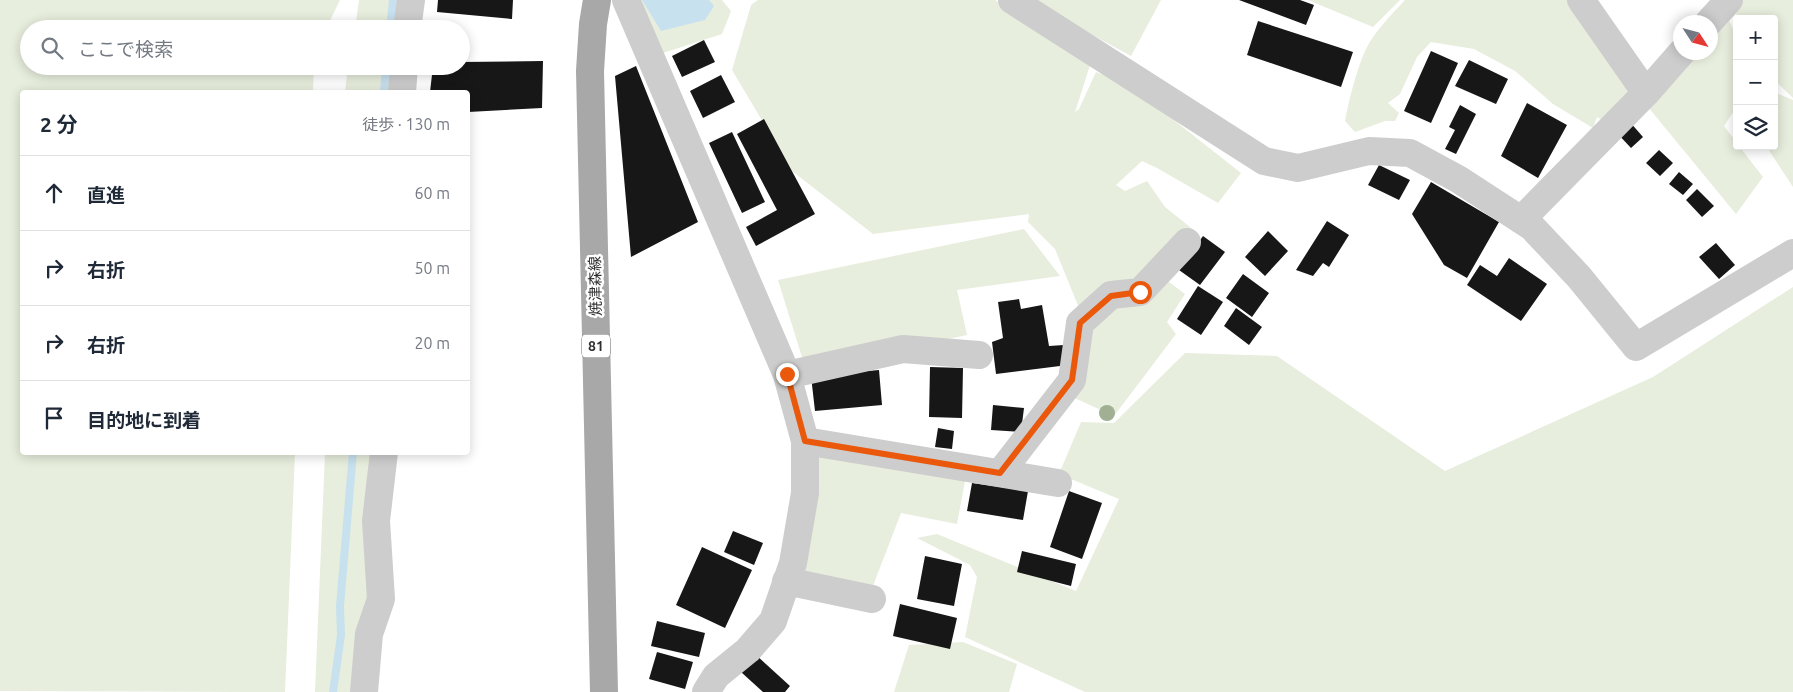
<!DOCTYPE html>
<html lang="ja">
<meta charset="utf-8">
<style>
:root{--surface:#fff;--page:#f2f2f3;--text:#1f2937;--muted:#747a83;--line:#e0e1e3}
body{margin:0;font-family:Ubuntu,"Noto Sans JP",sans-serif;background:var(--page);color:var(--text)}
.controls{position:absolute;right:15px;top:15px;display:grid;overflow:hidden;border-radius:5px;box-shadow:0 2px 12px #0003}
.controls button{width:45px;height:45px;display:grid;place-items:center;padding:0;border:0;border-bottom:1px solid var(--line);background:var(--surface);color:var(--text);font:25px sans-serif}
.compass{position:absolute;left:1673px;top:15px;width:45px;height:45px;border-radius:50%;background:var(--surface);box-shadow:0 2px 12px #0003;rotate:126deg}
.stop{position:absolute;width:15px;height:15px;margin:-11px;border:4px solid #ea580c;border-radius:50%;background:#fff}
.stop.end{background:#ea580c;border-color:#fff;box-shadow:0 1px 5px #0008}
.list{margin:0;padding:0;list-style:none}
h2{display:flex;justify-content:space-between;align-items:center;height:65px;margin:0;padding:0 20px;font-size:21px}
h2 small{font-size:16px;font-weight:400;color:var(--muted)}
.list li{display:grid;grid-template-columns:32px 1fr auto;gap:15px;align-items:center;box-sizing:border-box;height:75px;padding:0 20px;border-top:1px solid var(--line)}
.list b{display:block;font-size:19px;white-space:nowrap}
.list em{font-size:16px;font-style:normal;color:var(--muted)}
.icon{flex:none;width:28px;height:28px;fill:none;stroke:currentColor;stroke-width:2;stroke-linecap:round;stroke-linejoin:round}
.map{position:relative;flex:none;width:1793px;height:692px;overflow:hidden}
.search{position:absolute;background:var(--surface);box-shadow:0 2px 12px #0003;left:20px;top:20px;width:450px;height:55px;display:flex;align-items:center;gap:12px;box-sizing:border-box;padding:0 18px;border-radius:28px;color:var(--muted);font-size:19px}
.panel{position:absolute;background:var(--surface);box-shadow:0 2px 12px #0003;left:20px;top:90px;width:450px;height:365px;border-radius:5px}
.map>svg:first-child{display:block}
.green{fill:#e7eedd}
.water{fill:#c8e1ef}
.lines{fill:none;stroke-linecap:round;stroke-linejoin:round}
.stream{stroke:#c8e1ef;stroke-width:8}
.building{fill:#171717}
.minor{stroke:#cdcdcd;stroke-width:28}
.major{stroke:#a8a8a8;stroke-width:28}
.tree{fill:#a1b093}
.route{stroke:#ea580c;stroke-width:6}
.labels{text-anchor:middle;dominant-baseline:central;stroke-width:5;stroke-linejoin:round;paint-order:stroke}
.shield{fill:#fff;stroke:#6e6e6e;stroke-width:1}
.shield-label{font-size:14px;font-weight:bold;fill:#303030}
.street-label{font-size:15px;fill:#303030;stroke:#fff}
</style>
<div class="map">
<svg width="1793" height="692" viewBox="0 0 1793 692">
<rect width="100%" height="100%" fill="#fff"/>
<path class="green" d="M 0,0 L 340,0 L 326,29 L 29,29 L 29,66 L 314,66 L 313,92 L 22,92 L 22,452 L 295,453 L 285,692 L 0,691 Z
M 359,0 L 424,0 L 420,29 L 355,29 Z
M 633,0 L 722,0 L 731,11 L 722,34 L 663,53 Z
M 758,0 L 995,0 L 1092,59 L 1075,112 L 1079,109 L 1096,72 L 1128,84 L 1241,173 L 1218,203 L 1157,168 L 1142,161 L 1116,185 L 1125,191 L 1147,181 L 1165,207 L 1195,231 L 1161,276 L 1185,294 L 1167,322 L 1176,334 L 1114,416 L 1068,395 L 1086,325 L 1055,249 L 1028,222 L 1029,214 L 873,234 L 792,171 L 732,70 L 751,5 Z
M 1028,0 L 1161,0 L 1131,56 Z
M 1308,0 L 1400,0 L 1373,27 Z
M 1405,0 L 1577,0 L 1637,92 L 1611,126 L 1597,117 L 1593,128 L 1553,104 L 1515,71 L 1474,49 L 1431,42 L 1417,57 L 1400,94 L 1388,103 L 1399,113 L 1395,121 L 1385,121 L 1355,132 L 1345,121 C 1349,100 1357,68 1366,49 C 1375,31 1391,15 1405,0 Z
M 1734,0 L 1793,0 L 1793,98 L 1774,80 L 1774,19 L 1737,19 Z
M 1729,20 L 1737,38 L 1737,106 L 1724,126 L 1737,143 L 1737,146 L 1739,146 L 1763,177 L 1736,214 L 1648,107 L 1699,53 L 1710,52 L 1711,40 Z
M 348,66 L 415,66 L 411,92 L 345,92 Z
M 1774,92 L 1793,100 L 1793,187 L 1766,146 L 1774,146 Z
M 1024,229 L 1060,276 L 957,290 L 967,335 L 806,370 L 778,280 Z
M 1793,287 L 1793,692 L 1085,692 L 965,637 L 977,577 L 970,565 L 917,538 L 937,534 L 1076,591 L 1119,499 L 1059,474 L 1081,422 L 1114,423 L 1185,353 L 1277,356 L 1445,471 L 1653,377 Z
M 814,452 L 965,481 L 957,524 L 901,513 L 871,591 L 799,578 Z
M 325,453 L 394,453 L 373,692 L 315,692 Z
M 963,642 L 1017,664 L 1009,692 L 894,692 L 909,645 Z"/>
<path class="water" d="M 642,0 L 709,0 L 714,6 L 705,20 L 661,31 Z"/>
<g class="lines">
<path class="stream" d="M 390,29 L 393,0
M 384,92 L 386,66
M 333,692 L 341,635 L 340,606 L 353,452"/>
</g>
<path class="building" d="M 438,0 L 513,0 L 512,19 L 437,12 Z
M 1239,0 L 1300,0 L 1314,5 L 1306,25 Z
M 1258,21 L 1353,52 L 1341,87 L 1247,55 Z
M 704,40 L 715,62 L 682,77 L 672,56 Z
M 1431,51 L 1458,63 L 1431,123 L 1404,111 Z
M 1469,60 L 1508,79 L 1496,104 L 1455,86 Z
M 543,61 L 542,108 L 468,112 L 468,92 L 430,92 L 433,66 L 461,66 L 461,62 Z
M 636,66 L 698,222 L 631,257 L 615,76 Z
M 721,75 L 735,102 L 703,118 L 690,91 Z
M 1527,103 L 1567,125 L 1538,178 L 1501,156 Z
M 1460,105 L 1476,114 L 1456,154 L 1445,149 L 1455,130 L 1449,127 Z
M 764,119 L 815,214 L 756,246 L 746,227 L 777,210 L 737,134 Z
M 1629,121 L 1643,137 L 1631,148 L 1616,132 Z
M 732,132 L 765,202 L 742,213 L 709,143 Z
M 1659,150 L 1673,163 L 1660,176 L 1646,163 Z
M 1379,165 L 1410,180 L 1399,200 L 1368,185 Z
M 1679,172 L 1693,184 L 1683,195 L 1669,184 Z
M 1431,182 L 1499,222 L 1467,278 L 1444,265 L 1412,214 Z
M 1697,189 L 1714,206 L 1702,217 L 1686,200 Z
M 1327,221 L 1349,235 L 1329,267 L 1323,263 L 1313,276 L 1296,270 Z
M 1268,231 L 1288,251 L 1265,276 L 1245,257 Z
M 1203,236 L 1225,252 L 1200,285 L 1179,270 Z
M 1716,243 L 1735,265 L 1719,279 L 1699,257 Z
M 1509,258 L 1547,284 L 1521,321 L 1467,285 L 1480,265 L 1497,276 Z
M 1243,274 L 1269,293 L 1252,317 L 1226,298 Z
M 1198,286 L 1223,302 L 1201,335 L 1177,319 Z
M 1019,299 L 1021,309 L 1042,305 L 1049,346 L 1064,345 L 1068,365 L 996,374 L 992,342 L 1003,338 L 998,302 Z
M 1236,308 L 1262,327 L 1249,345 L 1224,326 Z
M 930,367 L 963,368 L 962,418 L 929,417 Z
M 879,370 L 882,405 L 815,411 L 811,376 Z
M 993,405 L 1024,408 L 1021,432 L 991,430 Z
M 938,428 L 954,431 L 952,449 L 935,447 Z
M 972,483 L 1028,491 L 1023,520 L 967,511 Z
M 1069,491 L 1102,503 L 1082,559 L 1050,547 Z
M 733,531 L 763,543 L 754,565 L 724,552 Z
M 702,547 L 752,570 L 725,628 L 676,605 Z
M 1022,551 L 1076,564 L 1071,586 L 1017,572 Z
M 925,556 L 962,564 L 954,606 L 917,599 Z
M 900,604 L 957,618 L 950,649 L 893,636 Z
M 657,621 L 705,633 L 699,657 L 651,646 Z
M 657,652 L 693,662 L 685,689 L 649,679 Z
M 756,655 L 790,686 L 785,692 L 763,692 L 741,672 Z"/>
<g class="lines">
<path class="minor" d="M 626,0 L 787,375 L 805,441 L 805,493 L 793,563 L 773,621 L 748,650 L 716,676 L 706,692
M 1012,0 L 1264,161 L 1298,168 L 1369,151 L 1410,153 L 1458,179 L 1532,227 L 1579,277 L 1636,347 L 1793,253
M 1581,0 L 1646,93
M 1709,22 L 1729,0
M 407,29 L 411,0
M 402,92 L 404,66
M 1521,220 L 1646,93 L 1682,52
M 787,375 L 903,349 L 979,355
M 805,441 L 1058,483
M 1000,473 L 1072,380 L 1080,323 L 1111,295 L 1140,292 L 1187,242
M 786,581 L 872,599
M 364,692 L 369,634 L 381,599 L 376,521 L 384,452"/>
<path class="major" d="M 597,0 L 593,24 L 590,71 L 604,692"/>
</g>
<circle class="tree" cx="1107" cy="413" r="8"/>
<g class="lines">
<path class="route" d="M 787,374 L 805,441 L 1000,473 L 1072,380 L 1080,323 L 1111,296 L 1140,292"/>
</g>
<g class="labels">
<rect class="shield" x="582" y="334.5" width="28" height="23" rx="4"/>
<g class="shield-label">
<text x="596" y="346">81</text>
</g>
<g class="street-label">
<text transform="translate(595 286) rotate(-91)">焼津森線</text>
</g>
</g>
</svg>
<div class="controls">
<button>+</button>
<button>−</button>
<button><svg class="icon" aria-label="layers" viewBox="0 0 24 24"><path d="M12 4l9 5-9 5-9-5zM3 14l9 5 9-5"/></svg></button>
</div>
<svg class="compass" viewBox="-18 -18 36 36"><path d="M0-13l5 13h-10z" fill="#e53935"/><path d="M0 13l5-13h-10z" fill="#747a83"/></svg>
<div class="stop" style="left:1140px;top:292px"></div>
<div class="stop end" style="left:787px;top:374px"></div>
<div class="search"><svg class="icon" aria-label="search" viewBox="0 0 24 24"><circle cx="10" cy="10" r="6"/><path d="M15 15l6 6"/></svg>ここで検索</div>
<section class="panel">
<h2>2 分<small>徒歩 · 130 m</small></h2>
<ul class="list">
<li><svg class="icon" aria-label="ahead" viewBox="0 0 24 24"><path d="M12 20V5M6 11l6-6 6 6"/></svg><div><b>直進</b></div><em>60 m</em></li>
<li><svg class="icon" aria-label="right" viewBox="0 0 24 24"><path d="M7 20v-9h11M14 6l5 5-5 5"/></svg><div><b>右折</b></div><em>50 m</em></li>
<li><svg class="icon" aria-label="right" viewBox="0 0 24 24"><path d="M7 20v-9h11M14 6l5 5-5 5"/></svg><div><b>右折</b></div><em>20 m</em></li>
<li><svg class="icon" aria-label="arrive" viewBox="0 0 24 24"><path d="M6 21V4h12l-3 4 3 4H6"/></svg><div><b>目的地に到着</b></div></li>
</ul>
</section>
</div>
